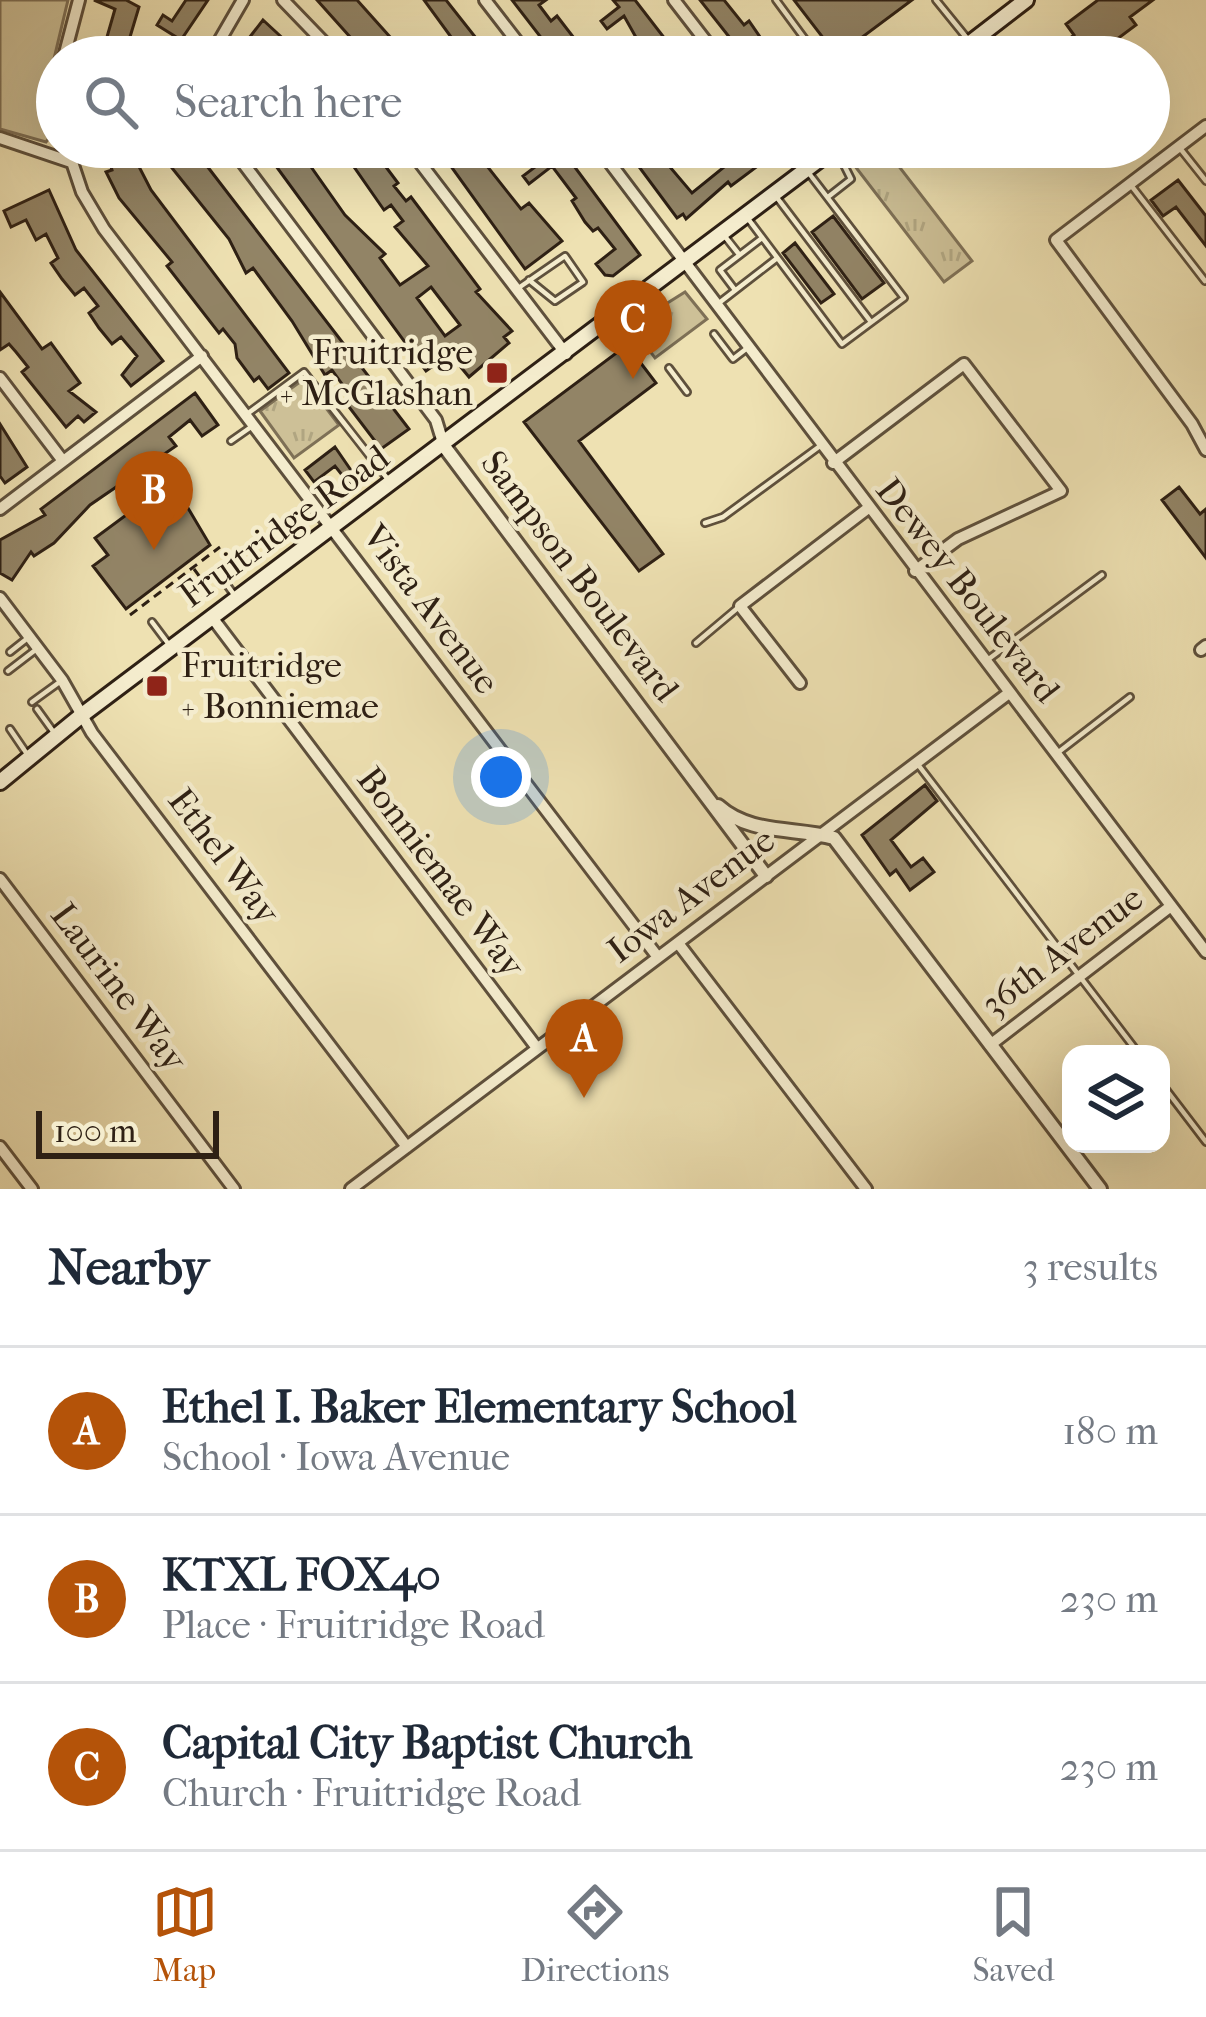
<!DOCTYPE html>
<meta charset="utf-8">
<style>
:root{--surface:#fff;--page:#f2f2f3;--text:#1f2937;--muted:#747a83;--line:#e0e1e3;--accent:#b45309}
body{margin:0;font-family:"IM FELL French Canon",serif;background:var(--page);color:var(--text)}
.controls{position:absolute;right:36px;bottom:36px;display:grid;overflow:hidden;border-radius:24px;box-shadow:0 12px 48px #0002}
.controls button{width:108px;height:108px;display:grid;place-items:center;padding:0;border:0;border-bottom:3px solid var(--line);background:var(--surface);color:var(--text);font:60px sans-serif}
.scale{position:absolute;left:36px;bottom:30px;width:183px;box-sizing:border-box;padding-left:12px;border:6px solid #2e2014;border-top:0;font-size:33px;line-height:42px;white-space:nowrap;color:#2e2014;-webkit-text-stroke:9px #f4eccd;paint-order:stroke}
.you{position:absolute;left:501px;top:777px;width:42px;height:42px;margin:-30px;border:9px solid #fff;border-radius:50%;background:#1a73e8;box-shadow:0 0 0 18px #1a73e833}
.badge{display:grid;place-items:center;width:78px;height:78px;border-radius:50%;background:var(--accent);color:#fff;font-size:39px;font-weight:700}
.pin{position:absolute;translate:-50% -99px;filter:drop-shadow(0 3px 6px #0008)}
.pin::after{content:'';position:absolute;top:63px;width:42px;height:36px;background:inherit;clip-path:polygon(0 0,100% 0,50% 100%)}
.list{margin:0;padding:0;list-style:none}
h2{display:flex;justify-content:space-between;align-items:center;height:156px;margin:0;padding:0 48px;font-size:51px}
h2 small{font-size:39px;font-weight:400;color:var(--muted)}
.list li{display:grid;grid-template-columns:78px 1fr auto;gap:36px;align-items:center;box-sizing:border-box;height:168px;padding:0 48px;border-top:3px solid var(--line)}
.list b{display:block;font-size:45px;white-space:nowrap}
.list p{margin:0;font-size:39px;white-space:nowrap;color:var(--muted)}
.list em{font-size:39px;font-style:normal;color:var(--muted)}
.icon{flex:none;width:66px;height:66px;fill:none;stroke:currentColor;stroke-width:2;stroke-linecap:round;stroke-linejoin:round}
.map{position:relative;flex:none;width:1206px;height:1189px;overflow:hidden}
.search{position:absolute;background:var(--surface);box-shadow:0 12px 48px #0002;left:36px;right:36px;top:36px;height:132px;display:flex;align-items:center;gap:30px;box-sizing:border-box;padding:0 42px;border-radius:66px;color:var(--muted);font-size:45px}
.sheet{height:660px;background:var(--surface)}
nav{display:flex;justify-content:space-around;align-items:center;box-sizing:border-box;height:168px;border-top:3px solid var(--line);background:var(--surface);font-size:33px;color:var(--muted)}
nav a{display:grid;justify-items:center;gap:6px}
nav .on{color:var(--accent)}
.map>svg:first-child{display:block}
.grass{fill:url(#grass-tufts);stroke:#7e7056;stroke-width:3}
.green{fill:#cdc097;stroke:#7e7056;stroke-width:3}
.building{fill:#928466;stroke:#2e2014;stroke-width:3;fill-rule:evenodd}
.lines{fill:none;stroke-linecap:round;stroke-linejoin:round}
.service-casing{stroke:#5e503c;stroke-width:10}
.minor-casing{stroke:#5e503c;stroke-width:16}
.tertiary-casing{stroke:#5e503c;stroke-width:18}
.secondary-casing{stroke:#2e2014;stroke-width:20}
.path{stroke:#2e2014;stroke-width:3;stroke-dasharray:9 6;stroke-linecap:butt}
.service{stroke:#f4eccd;stroke-width:4.5}
.minor{stroke:#f4eccd;stroke-width:10}
.tertiary{stroke:#f4eccd;stroke-width:12}
.secondary{stroke:#f4eccd;stroke-width:14}
.poi-dot{fill:#8f2418;stroke:#f4eccd;stroke-width:4.5}
.labels{text-anchor:middle;dominant-baseline:central;stroke-width:9;stroke-linejoin:round;paint-order:stroke}
.poi-label{font-size:36px;fill:#2e2014;stroke:#f4eccd;text-anchor:end}
.street-label{font-size:36px;fill:#2e2014;stroke:#f4eccd}
</style>
<div class="map">
<svg width="1206" height="1189" viewBox="0 0 1206 1189">
<defs>
<pattern id="grass-tufts" width="24" height="20" patternUnits="userSpaceOnUse" patternTransform="scale(3)"><rect width="24" height="20" fill="#cdc097"/><path d="M3 7l-1-3M5 7V3M7 7l1-3M15 17l-1-3M17 17v-4M19 17l1-3" fill="none" stroke="#b0a581"/></pattern>
</defs>
<rect width="100%" height="100%" fill="#eee1b2"/>
<filter id="stains"><feTurbulence type="fractalNoise" baseFrequency=".00167" numOctaves="4"/><feColorMatrix values="0 0 0 0 .2 0 0 0 0 .09 0 0 0 0 .02 0 0 0 .5 -.17"/></filter>
<radialGradient id="worn" r=".72"><stop offset=".6" stop-color="#630" stop-opacity="0"/><stop offset="1" stop-color="#630" stop-opacity=".3"/></radialGradient>
<path class="grass" d="M 869,147 L 884,147 L 972,261 L 944,282 L 851,161 Z
M 685,292 L 707,319 L 655,358 L 631,326 Z
M 304,379 L 339,425 L 294,458 L 260,411 Z"/>
<path class="green" d="M 0,0 L 68,0 L 53,63 L 53,133 L 46,142 L 0,129 Z"/>
<path class="building" d="M 94,0 L 126,0 L 139,7 L 124,57 L 95,51 L 98,42 L 105,44 L 115,9 Z
M 186,0 L 208,0 L 181,40 L 157,25 L 163,15 L 172,21 Z
M 317,0 L 357,0 L 408,57 L 368,57 Z
M 424,0 L 446,0 L 491,57 L 434,57 L 454,41 Z
M 512,0 L 546,0 L 539,5 L 551,21 L 557,16 L 577,42 L 583,38 L 593,50 L 583,57 L 556,57 Z
M 613,0 L 635,0 L 679,57 L 647,57 L 624,16 L 607,29 L 601,21 L 619,7 Z
M 700,0 L 724,0 L 744,25 L 749,21 L 760,37 L 753,42 L 764,57 L 745,57 Z
M 794,0 L 912,0 L 837,56 Z
M 1098,0 L 1153,0 L 1130,17 L 1136,25 L 1093,57 L 1046,57 L 1074,35 L 1066,24 Z
M 263,20 L 290,45 L 300,57 L 282,57 L 264,42 L 251,55 L 242,47 Z
M 105,147 L 152,147 L 133,155 L 151,190 L 289,373 L 268,389 L 259,377 L 254,381 L 237,358 L 235,344 L 223,329 L 219,333 L 167,266 L 172,262 L 119,198 L 106,172 L 112,170 Z
M 172,147 L 206,147 L 197,153 L 409,429 L 381,449 L 346,403 L 352,398 L 332,370 L 325,375 L 292,321 L 253,268 L 246,273 L 229,239 L 172,168 L 181,161 Z
M 262,147 L 297,147 L 345,215 L 385,254 L 380,258 L 400,285 L 428,266 L 395,227 L 403,221 L 391,205 L 384,210 L 347,157 L 343,160 L 332,147 L 371,147 L 398,183 L 394,186 L 406,201 L 411,197 L 480,289 L 476,292 L 512,331 L 504,337 L 509,343 L 469,377 L 450,354 L 426,371 ZM 431,287 L 460,325 L 445,336 L 417,298 Z
M 437,147 L 472,147 L 521,209 L 529,203 L 562,241 L 525,269 Z
M 532,147 L 560,147 L 640,255 L 613,276 L 605,275 L 596,264 L 615,249 L 598,228 L 593,231 L 585,222 L 572,201 L 576,198 L 552,166 L 529,184 L 523,176 L 543,161 Z
M 634,147 L 653,147 L 692,193 L 734,159 L 725,147 L 745,147 L 759,165 L 731,186 L 728,182 L 686,219 L 683,214 L 677,218 L 628,152 Z
M 1178,180 L 1206,216 L 1206,246 L 1176,207 L 1163,216 L 1151,200 Z
M 49,190 L 76,250 L 163,361 L 131,386 L 122,375 L 137,356 L 121,337 L 112,344 L 99,328 L 89,313 L 98,306 L 84,288 L 75,295 L 62,279 L 51,263 L 58,258 L 46,234 L 36,240 L 26,220 L 11,227 L 4,211 Z
M 833,216 L 884,283 L 862,299 L 812,232 Z
M 795,243 L 834,294 L 821,303 L 783,253 Z
M 0,292 L 42,349 L 51,343 L 80,383 L 69,391 L 96,412 L 84,422 L 78,416 L 66,427 L 22,372 L 28,367 L 16,352 L 9,344 L 0,350 Z
M 627,345 L 656,383 L 579,441 L 663,554 L 639,571 L 524,422 Z
M 195,393 L 218,425 L 202,436 L 190,420 L 169,437 L 176,446 L 90,505 L 54,543 L 34,556 L 31,552 L 12,580 L 0,573 L 0,540 L 45,515 L 41,509 Z
M 0,424 L 27,467 L 5,483 L 0,476 Z
M 335,447 L 357,479 L 350,485 L 335,466 L 314,482 L 305,470 Z
M 1179,487 L 1200,514 L 1206,509 L 1206,558 L 1162,500 Z
M 182,498 L 210,545 L 126,609 L 93,566 L 108,555 L 95,538 L 137,507 L 149,523 Z
M 925,785 L 937,801 L 891,840 L 911,867 L 923,858 L 934,872 L 910,890 L 896,870 L 890,875 L 862,835 Z"/>
<g class="lines">
<g class="service-casing">
<path id="service" d="M 776,0 L 818,57
M 936,0 L 970,42
M 1014,55 L 1016,57
M 992,147 L 1001,159
M 1179,147 L 1206,181
M 1130,184 L 1205,281
M 828,197 L 851,179 L 838,153
M 778,199 L 871,322
M 746,216 L 842,344 L 904,298 L 808,172
M 723,234 L 738,253
M 517,289 L 565,256 L 583,282 L 555,301 L 529,280
M 735,290 L 720,270 L 762,238
M 719,303 L 776,259
M 714,334 L 733,359 L 746,349
M 669,368 L 687,392
M 247,414 L 304,372 L 390,482
M 231,441 L 251,427
M 705,523 L 723,517 L 820,446
M 217,571 L 235,596
M 152,622 L 170,646
M 696,643 L 740,606
M 10,652 L 29,637
M 990,658 L 1102,575
M 8,671 L 38,648
M 32,702 L 61,681
M 37,709 L 55,734
M 10,729 L 27,754
M 1056,754 L 1130,697
M 916,762 L 1139,1054
M 1161,1083 L 1206,1142"/>
</g>
<g class="minor-casing">
<path id="minor" d="M 283,0 L 338,57
M 485,0 L 529,57
M 674,0 L 718,57
M 64,57 L 79,0
M 210,57 L 243,0
M 1206,126 L 1056,240 L 1192,424 L 1206,450
M 0,138 L 71,162
M 67,147 L 82,192 L 104,229 L 657,956
M 231,147 L 436,420 L 444,446
M 408,147 L 566,354
M 598,147 L 1206,952
M 788,147 L 806,170
M 0,378 L 63,461
M 833,463 L 964,364 L 1061,491 L 958,539 L 915,571
M 0,509 L 202,356
M 0,598 L 62,680 L 92,733 L 407,1147
M 211,616 L 537,1048
M 1201,650 L 1206,646
M 800,683 L 740,606 L 867,509
M 0,879 L 234,1189
M 678,943 L 866,1189
M 990,1045 L 1171,906
M 0,1147 L 32,1189
M 351,1189 L 1009,693"/>
</g>
<g class="tertiary-casing">
<path id="tertiary" d="M 444,446 L 766,876
M 718,806 C 750,835 795,827 834,838 L 1100,1189"/>
</g>
<g class="secondary-casing">
<path id="secondary" d="M 952,57 L 1026,0
M 0,782 L 82,715 L 836,147"/>
</g>
<path class="path" d="M 194,569 L 211,592
M 130,615 L 220,547"/>
<use href="#service" class="service"/>
<use href="#minor" class="minor"/>
<use href="#tertiary" class="tertiary"/>
<use href="#secondary" class="secondary"/>
</g>
<g class="poi-dot">
<rect x="485" y="361" width="24" height="24" rx="6"/>
<rect x="145" y="674" width="24" height="24" rx="6"/>
</g>
<g class="labels">
<g class="poi-label">
<text x="473" y="352">Fruitridge<tspan x="473" dy="41">+ McGlashan</tspan></text>
<text x="181" y="665" text-anchor="start">Fruitridge<tspan x="181" dy="41">+ Bonniemae</tspan></text>
</g>
<g class="street-label">
<text transform="translate(284 526) rotate(-36)">Fruitridge Road</text>
<text transform="translate(580 576) rotate(53)">Sampson Boulevard</text>
<text transform="translate(968 590) rotate(52)">Dewey Boulevard</text>
<text transform="translate(431 609) rotate(53)">Vista Avenue</text>
<text transform="translate(224 856) rotate(53)">Ethel Way</text>
<text transform="translate(441 872) rotate(53)">Bonniemae Way</text>
<text transform="translate(691 895) rotate(-37)">Iowa Avenue</text>
<text transform="translate(1062 951) rotate(-37)">36th Avenue</text>
<text transform="translate(119 987) rotate(53)">Laurine Way</text>
</g>
</g>
<rect width="100%" height="100%" filter="url(#stains)"/>
<rect width="100%" height="100%" fill="url(#worn)"/>
</svg>
<div class="controls">
<button><svg class="icon" aria-label="layers" viewBox="0 0 24 24"><path d="M12 4l9 5-9 5-9-5zM3 14l9 5 9-5"/></svg></button>
</div>
<div class="scale">100 m</div>
<div class="you"></div>
<div class="pin badge" style="left:584px;top:1098px">A</div>
<div class="pin badge" style="left:154px;top:550px">B</div>
<div class="pin badge" style="left:633px;top:379px">C</div>
<div class="search"><svg class="icon" aria-label="search" viewBox="0 0 24 24"><circle cx="10" cy="10" r="6"/><path d="M15 15l6 6"/></svg>Search here</div>
</div>
<section class="sheet">
<h2>Nearby<small>3 results</small></h2>
<ul class="list">
<li><span class="badge">A</span><div><b>Ethel I. Baker Elementary School</b><p>School · Iowa Avenue</p></div><em>180 m</em></li>
<li><span class="badge">B</span><div><b>KTXL FOX40</b><p>Place · Fruitridge Road</p></div><em>230 m</em></li>
<li><span class="badge">C</span><div><b>Capital City Baptist Church</b><p>Church · Fruitridge Road</p></div><em>230 m</em></li>
</ul>
</section>
<nav>
<a class="on"><svg class="icon" aria-label="map" viewBox="0 0 24 24"><path d="M3 6l6-2 6 2 6-2v14l-6 2-6-2-6 2zM9 4v14M15 6v14"/></svg>Map</a>
<a><svg class="icon" aria-label="directions" viewBox="0 0 24 24"><path d="M12 3l9 9-9 9-9-9zM9 14v-3h6M13 9l2 2-2 2"/></svg>Directions</a>
<a><svg class="icon" aria-label="saved" viewBox="0 0 24 24"><path d="M7 4h10v16l-5-4-5 4z"/></svg>Saved</a>
</nav>
